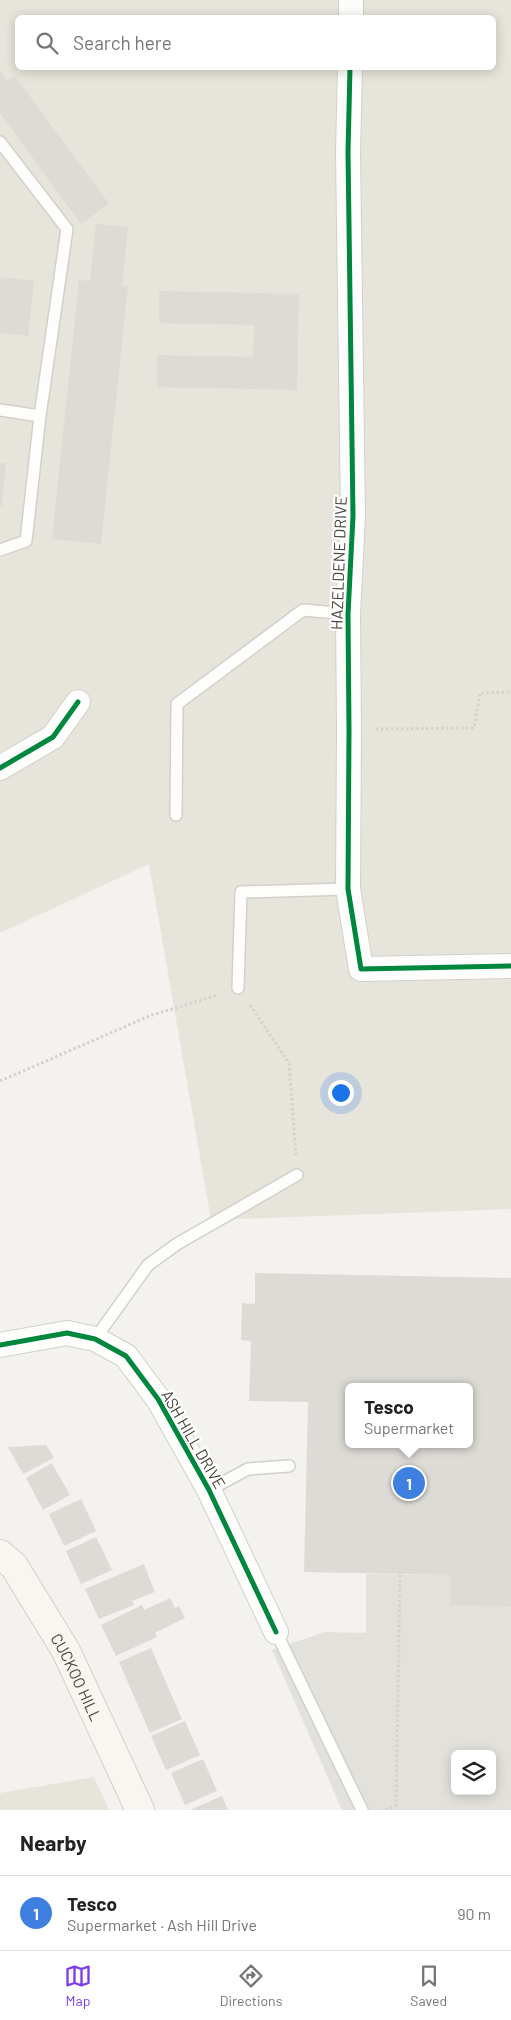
<!DOCTYPE html>
<meta charset="utf-8">
<style>
:root{--surface:#fff;--page:#f6f6f6;--text:#222;--muted:#767676;--line:#e0e0e0;--accent:#7c3aed}
body{margin:0;font-family:Barlow,sans-serif;background:var(--page);color:var(--text)}
.controls{position:absolute;right:15px;bottom:15px;display:grid;overflow:hidden;border-radius:8px;box-shadow:0 2px 12px #0003}
.controls button{width:45px;height:45px;display:grid;place-items:center;padding:0;border:0;border-bottom:1px solid var(--line);background:var(--surface);color:var(--text);font:25px sans-serif}
.you{position:absolute;left:340px;top:1092px;width:18px;height:18px;margin:-12px;border:4px solid #fff;border-radius:50%;background:#1a73e8;box-shadow:0 0 0 8px #1a73e833}
.badge{display:grid;place-items:center;width:32px;height:32px;border-radius:50%;background:var(--accent);color:#fff;font-size:16px;font-weight:700}
.pin{position:absolute;translate:-50% -50%;border:2px solid #fff;box-shadow:0 1px 5px #0006}
.popup{position:absolute;left:345px;top:1383px;width:128px;height:65px;box-sizing:border-box;display:grid;place-content:center;border-radius:8px;background:var(--surface);filter:drop-shadow(0 1px 4px #0005);font-size:16px;white-space:nowrap;color:var(--muted)}
.popup b{font-size:19px;color:var(--text)}
.popup::after{content:'';position:absolute;left:50%;top:100%;margin-left:-10px;border:10px solid transparent;border-top-color:var(--surface)}
.list{margin:0;padding:0;list-style:none}
h2{display:flex;justify-content:space-between;align-items:center;height:65px;margin:0;padding:0 20px;font-size:21px}
h2 small{font-size:16px;font-weight:400;color:var(--muted)}
.list li{display:grid;grid-template-columns:32px 1fr auto;gap:15px;align-items:center;box-sizing:border-box;height:75px;padding:0 20px;border-top:1px solid var(--line)}
.list b{display:block;font-size:19px;white-space:nowrap}
.list p{margin:0;font-size:16px;white-space:nowrap;color:var(--muted)}
.list em{font-size:16px;font-style:normal;color:var(--muted)}
.icon{flex:none;width:28px;height:28px;fill:none;stroke:currentColor;stroke-width:2;stroke-linecap:round;stroke-linejoin:round}
.map{position:relative;flex:none;width:511px;height:1810px;overflow:hidden}
.search{position:absolute;background:var(--surface);box-shadow:0 2px 12px #0003;left:15px;right:15px;top:15px;height:55px;display:flex;align-items:center;gap:12px;box-sizing:border-box;padding:0 18px;border-radius:8px;color:var(--muted);font-size:19px}
.sheet{height:140px;background:var(--surface)}
nav{display:flex;justify-content:space-around;align-items:center;box-sizing:border-box;height:70px;border-top:1px solid var(--line);background:var(--surface);font-size:14px;color:var(--muted)}
nav a{display:grid;justify-items:center;gap:2px}
nav .on{color:var(--accent)}
.map>svg:first-child{display:block}
.residential{fill:#e7e4db;fill-rule:evenodd}
.parking{fill:#e2e1dc;fill-rule:evenodd}
.building{fill:#dddbd6;fill-rule:evenodd}
.lines{fill:none;stroke-linecap:round;stroke-linejoin:round}
.service-casing{stroke:#d1d0cb;stroke-width:14}
.minor-casing{stroke:#d1d0cb;stroke-width:26}
.secondary-casing{stroke:#d2cfc5;stroke-width:30}
.path{stroke:#d3d2cc;stroke-width:3;stroke-dasharray:2.5 2.5;stroke-linecap:butt}
.service{stroke:#fdfdfc;stroke-width:11}
.minor{stroke:#fdfdfc;stroke-width:24}
.secondary{stroke:#f7f6f1;stroke-width:28}
.cycleway-casing{stroke:#fff;stroke-width:8}
.cycleway{stroke:#00873e;stroke-width:5}
.labels{text-anchor:middle;dominant-baseline:central;stroke-width:4.5;stroke-linejoin:round;paint-order:stroke}
.street-label{font-size:16px;fill:#4a4438;stroke:#fff}
</style>
<div class="map">
<svg width="511" height="1810" viewBox="0 0 511 1810">
<rect width="100%" height="100%" fill="#f3f2ee"/>
<path class="residential" d="M 0,0 L 511,0 L 511,1209 L 211,1220 L 149,864 L 0,933 ZM 18,18 L 494,18 L 494,68 L 18,68 Z
M 94,1777 L 109,1810 L 0,1810 L 0,1793 Z"/>
<path class="parking" d="M 366,1574 L 451,1575 L 450,1606 L 511,1607 L 511,1810 L 342,1810 L 272,1650 L 325,1632 L 366,1633 ZM 455,1754 L 492,1754 L 492,1791 L 455,1791 Z"/>
<path class="building" d="M 0,71 L 7,81 L 15,76 L 109,204 L 81,224 L 0,113 Z
M 96,224 L 128,227 L 122,286 L 128,286 L 101,544 L 52,539 L 79,280 L 90,281 Z
M 0,277 L 34,281 L 28,336 L 0,333 Z
M 159,291 L 299,294 L 297,390 L 157,387 L 157,355 L 253,357 L 254,325 L 159,323 Z
M 0,463 L 6,463 L 2,506 L 0,506 Z
M 255,1273 L 511,1278 L 511,1607 L 450,1606 L 451,1575 L 304,1572 L 308,1402 L 249,1401 L 251,1341 L 241,1340 L 242,1303 L 255,1304 ZM 349,1387 L 469,1387 L 469,1444 L 349,1444 Z
M 46,1445 L 54,1458 L 23,1474 L 8,1447 Z
M 52,1463 L 70,1495 L 43,1510 L 26,1478 Z
M 81,1499 L 96,1531 L 64,1546 L 49,1514 Z
M 96,1537 L 112,1570 L 81,1584 L 66,1551 Z
M 144,1564 L 155,1592 L 132,1601 L 134,1605 L 99,1619 L 85,1589 Z
M 170,1598 L 175,1608 L 179,1606 L 185,1618 L 155,1633 L 157,1637 L 116,1656 L 101,1625 L 142,1605 L 144,1610 Z
M 151,1648 L 182,1719 L 150,1733 L 119,1662 Z
M 185,1721 L 200,1755 L 166,1770 L 151,1736 Z
M 203,1759 L 217,1791 L 185,1805 L 171,1773 Z
M 222,1796 L 228,1810 L 190,1810 Z"/>
<g class="lines">
<g class="service-casing">
<path id="service" d="M 0,142 L 67,229 L 40,416 L 26,541 L 0,550
M 0,410 L 40,416
M 176,815 L 177,704 L 303,610 L 348,614
M 238,988 L 241,892 L 348,889
M 95,1339 L 148,1265 L 177,1244 L 297,1175
M 209,1490 L 248,1469 L 289,1466
M 276,1632 L 362,1810"/>
</g>
<g class="minor-casing">
<path id="minor" d="M 351,18 L 351,0
M 350,68 L 348,152 L 353,516 L 348,614 L 349,730 L 348,889 L 361,969 L 511,966
M 0,768 L 53,737 L 78,702
M 0,1345 L 67,1333 L 95,1339 L 126,1356 L 158,1399 L 209,1490 L 276,1632"/>
</g>
<g class="secondary-casing">
<g id="secondary">
<path id="s1" d="M 0,1554 L 14,1566 L 66,1651 L 140,1810"/>
</g>
</g>
<path class="path" d="M 376,729 L 474,728 L 480,693 L 511,692
M 250,1005 L 289,1063 L 296,1156
M 0,1081 L 149,1016 L 218,995
M 385,1810 L 396,1805 L 400,1574"/>
<use href="#service" class="service"/>
<use href="#minor" class="minor"/>
<use href="#secondary" class="secondary"/>
<g class="cycleway-casing">
<path id="cycleway" d="M 350,68 L 348,152 L 353,516 L 348,614 L 349,730 L 348,889 L 361,969 L 511,966
M 0,768 L 53,737 L 78,702
M 0,1345 L 67,1333 L 95,1339 L 126,1356 L 158,1399 L 209,1490 L 276,1632"/>
</g>
<use href="#cycleway" class="cycleway"/>
</g>
<g class="labels">
<g class="street-label">
<text transform="translate(338 563) rotate(-88)">HAZELDENE DRIVE</text>
<text transform="translate(194 1439) rotate(60)">ASH HILL DRIVE</text>
<text stroke="none"><textPath href="#s1" startOffset="146">CUCKOO HILL</textPath></text>
</g>
</g>
</svg>
<div class="controls">
<button><svg class="icon" aria-label="layers" viewBox="0 0 24 24"><path d="M12 4l9 5-9 5-9-5zM3 14l9 5 9-5"/></svg></button>
</div>
<div class="you"></div>
<div class="pin badge" style="left:409px;top:1483px;background:#3f7fe0">1</div>
<div class="popup"><b>Tesco</b>Supermarket</div>
<div class="search"><svg class="icon" aria-label="search" viewBox="0 0 24 24"><circle cx="10" cy="10" r="6"/><path d="M15 15l6 6"/></svg>Search here</div>
</div>
<section class="sheet">
<h2>Nearby<small></small></h2>
<ul class="list">
<li><span class="badge" style="background:#3f7fe0">1</span><div><b>Tesco</b><p>Supermarket · Ash Hill Drive</p></div><em>90 m</em></li>
</ul>
</section>
<nav>
<a class="on"><svg class="icon" aria-label="map" viewBox="0 0 24 24"><path d="M3 6l6-2 6 2 6-2v14l-6 2-6-2-6 2zM9 4v14M15 6v14"/></svg>Map</a>
<a><svg class="icon" aria-label="directions" viewBox="0 0 24 24"><path d="M12 3l9 9-9 9-9-9zM9 14v-3h6M13 9l2 2-2 2"/></svg>Directions</a>
<a><svg class="icon" aria-label="saved" viewBox="0 0 24 24"><path d="M7 4h10v16l-5-4-5 4z"/></svg>Saved</a>
</nav>
